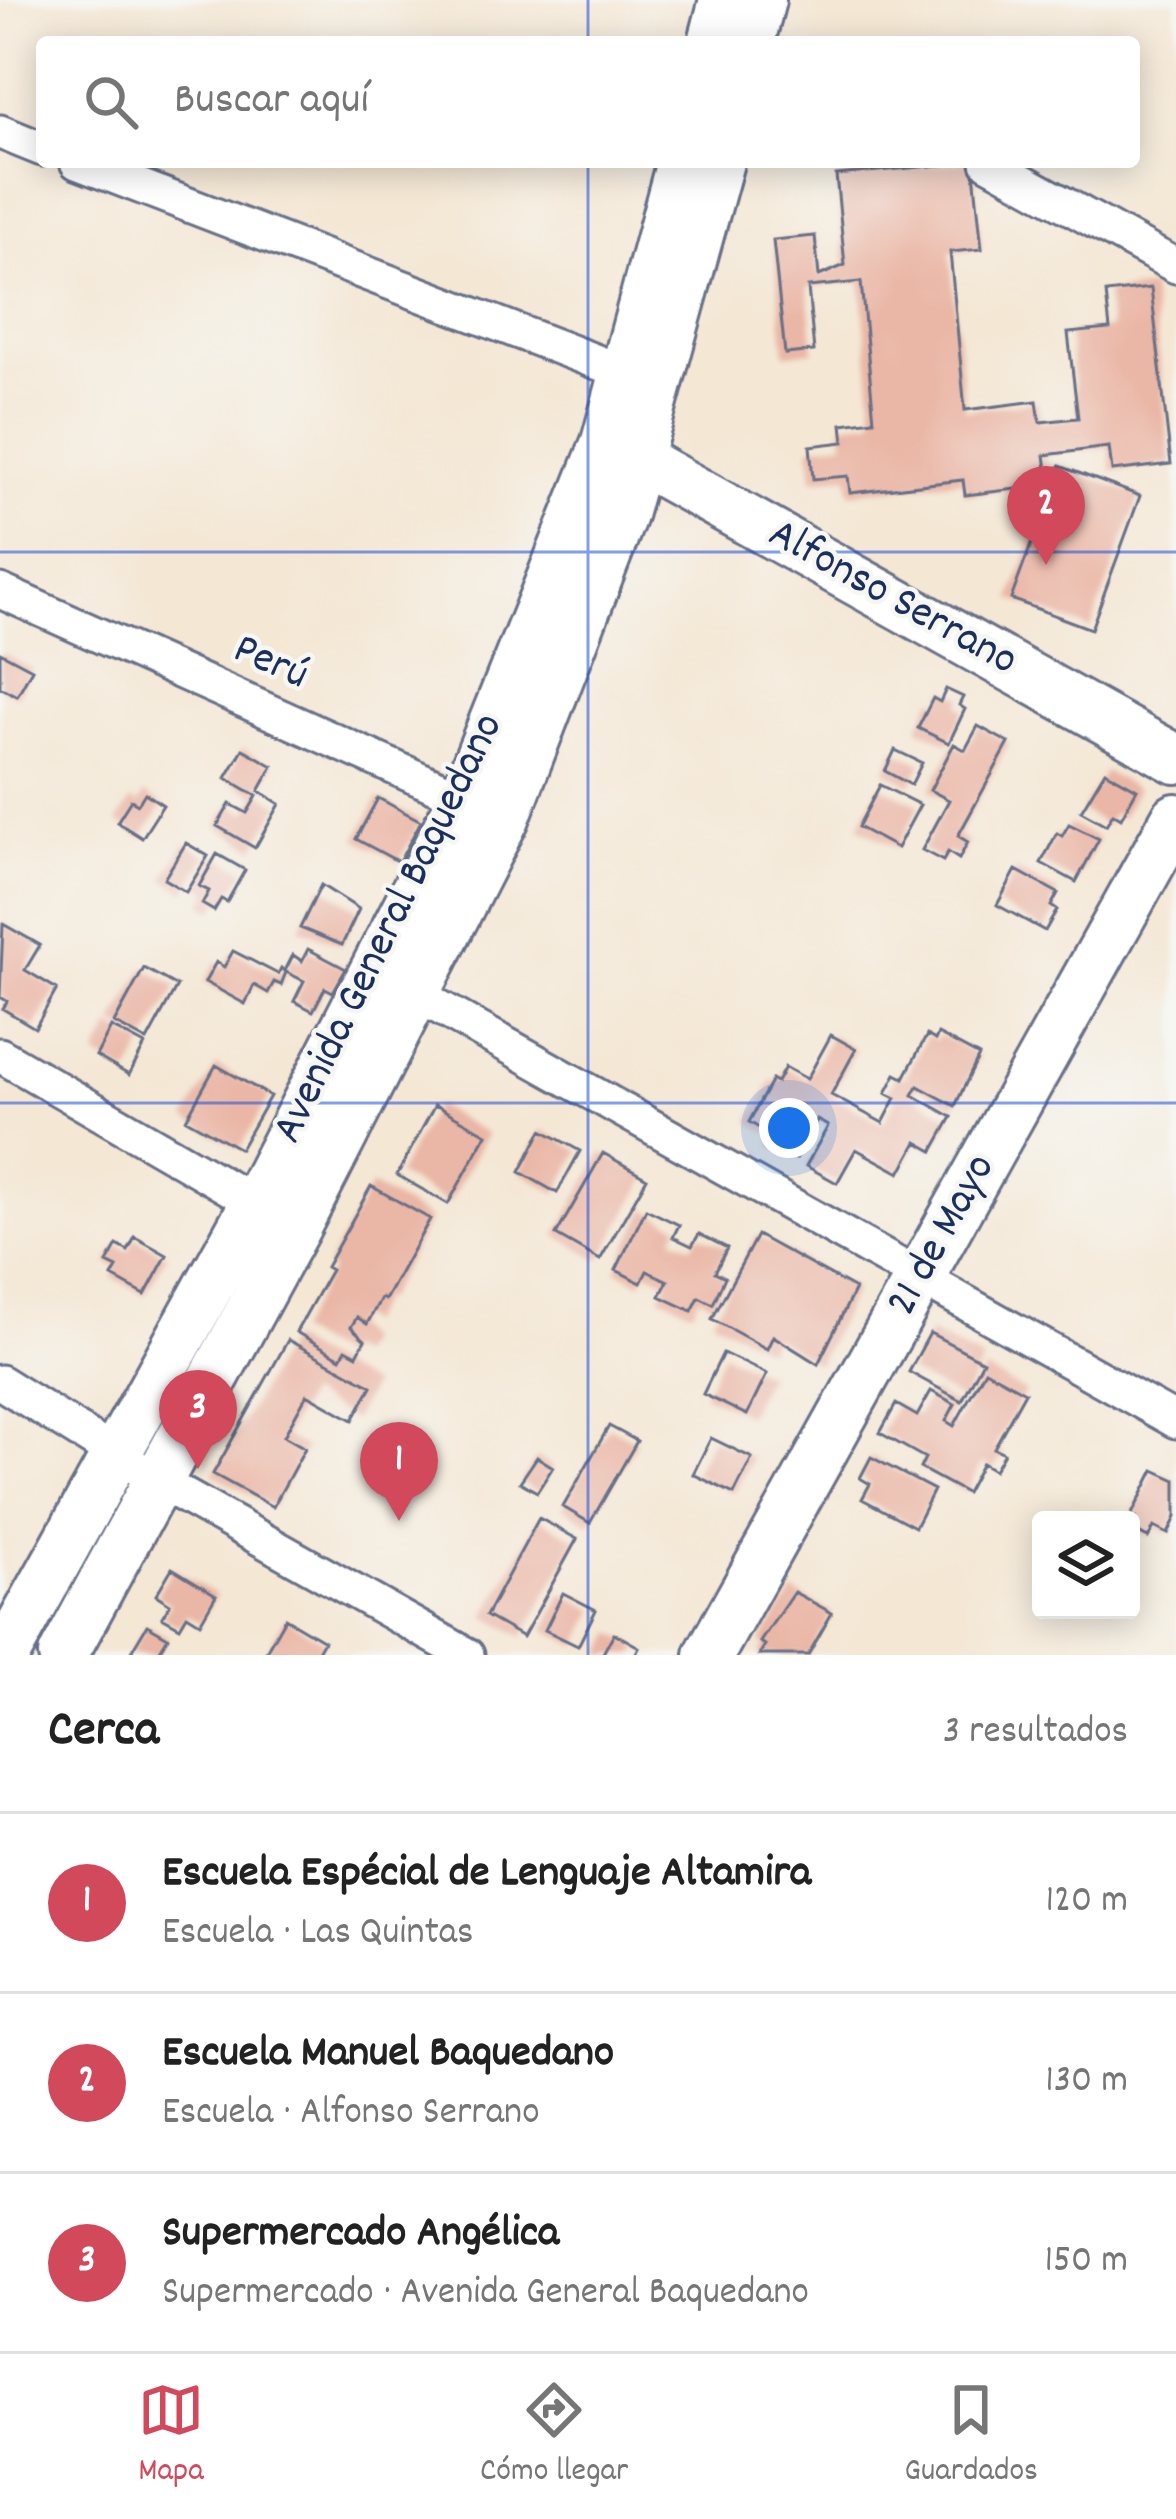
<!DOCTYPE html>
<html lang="es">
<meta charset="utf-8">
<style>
:root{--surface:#fff;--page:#f6f6f6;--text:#222;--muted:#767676;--line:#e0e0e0;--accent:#d1495b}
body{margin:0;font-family:Dekko,sans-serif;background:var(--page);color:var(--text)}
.controls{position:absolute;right:36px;bottom:36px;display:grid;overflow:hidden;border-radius:12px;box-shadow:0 6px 30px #0003}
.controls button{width:108px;height:108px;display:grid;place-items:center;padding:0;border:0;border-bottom:3px solid var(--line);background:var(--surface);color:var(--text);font:60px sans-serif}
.you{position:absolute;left:789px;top:1128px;width:42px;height:42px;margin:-30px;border:9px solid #fff;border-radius:50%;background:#1a73e8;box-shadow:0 0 0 18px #1a73e833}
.badge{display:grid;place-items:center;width:78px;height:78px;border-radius:50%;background:var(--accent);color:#fff;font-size:39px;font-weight:700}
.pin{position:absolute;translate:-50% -99px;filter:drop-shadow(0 3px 6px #0008)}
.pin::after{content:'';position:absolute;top:63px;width:42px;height:36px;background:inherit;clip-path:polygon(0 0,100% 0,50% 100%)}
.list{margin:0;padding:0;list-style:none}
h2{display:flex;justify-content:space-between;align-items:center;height:156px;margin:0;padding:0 48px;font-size:51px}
h2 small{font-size:39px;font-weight:400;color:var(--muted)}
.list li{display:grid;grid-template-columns:78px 1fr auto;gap:36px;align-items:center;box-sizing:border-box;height:180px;padding:0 48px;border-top:3px solid var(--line)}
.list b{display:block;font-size:45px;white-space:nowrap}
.list p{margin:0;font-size:39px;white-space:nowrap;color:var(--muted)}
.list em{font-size:39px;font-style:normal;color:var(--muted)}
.icon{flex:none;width:66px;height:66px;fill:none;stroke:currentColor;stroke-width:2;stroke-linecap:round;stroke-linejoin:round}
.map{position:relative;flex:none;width:1176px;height:1655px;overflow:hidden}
.search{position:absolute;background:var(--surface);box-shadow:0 6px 30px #0003;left:36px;right:36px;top:36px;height:132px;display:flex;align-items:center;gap:30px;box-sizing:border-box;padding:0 42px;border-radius:12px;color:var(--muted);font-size:45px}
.sheet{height:696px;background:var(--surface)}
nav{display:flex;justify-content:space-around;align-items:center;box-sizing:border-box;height:168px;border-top:3px solid var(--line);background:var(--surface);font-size:33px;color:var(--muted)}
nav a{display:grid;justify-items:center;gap:6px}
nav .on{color:var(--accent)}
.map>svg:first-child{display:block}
.building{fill:#eab6a5}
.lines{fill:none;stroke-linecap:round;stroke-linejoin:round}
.street-casing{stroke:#676f87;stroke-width:39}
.secondary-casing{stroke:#676f87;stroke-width:54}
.street{stroke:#fff;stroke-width:33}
.secondary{stroke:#fff;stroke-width:48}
.grid{fill:none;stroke:#1d4ed8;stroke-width:3;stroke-opacity:0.55}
.labels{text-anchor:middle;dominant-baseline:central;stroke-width:9;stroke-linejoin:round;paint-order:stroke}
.street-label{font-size:45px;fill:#1b2f5e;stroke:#f6f6f2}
</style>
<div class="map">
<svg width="1176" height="1655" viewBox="0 0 1176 1655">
<rect width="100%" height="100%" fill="#f6f6f2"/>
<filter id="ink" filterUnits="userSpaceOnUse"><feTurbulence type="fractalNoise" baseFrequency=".00833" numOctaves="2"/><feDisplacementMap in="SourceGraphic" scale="24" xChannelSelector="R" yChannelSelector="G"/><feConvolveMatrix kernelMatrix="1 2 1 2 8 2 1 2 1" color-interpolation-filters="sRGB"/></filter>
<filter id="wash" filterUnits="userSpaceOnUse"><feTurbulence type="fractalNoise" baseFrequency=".004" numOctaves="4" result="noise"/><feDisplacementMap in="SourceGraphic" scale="48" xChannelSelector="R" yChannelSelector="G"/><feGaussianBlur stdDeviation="2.7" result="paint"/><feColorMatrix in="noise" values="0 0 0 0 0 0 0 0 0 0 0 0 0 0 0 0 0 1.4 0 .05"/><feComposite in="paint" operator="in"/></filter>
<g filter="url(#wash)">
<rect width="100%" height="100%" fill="#f4e7d4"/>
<g id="blocks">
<path class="building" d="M 973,162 L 982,249 L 950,252 L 965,410 L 1037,401 L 1040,422 L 1078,418 L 1068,333 L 1110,329 L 1106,293 L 1151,288 L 1171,464 L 1112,471 L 1109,447 L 1045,455 L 1049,485 L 965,495 L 963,480 L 850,493 L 848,476 L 813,479 L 810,446 L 844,442 L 842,424 L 874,420 L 861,282 L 808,287 L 814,351 L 785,354 L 773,240 L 815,236 L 819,276 L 845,265 L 836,175 Z
M 1060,466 L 1140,496 L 1091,629 L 1011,599 Z
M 0,652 L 32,669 L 17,696 L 0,687 Z
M 946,689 L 963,697 L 959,705 L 965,709 L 949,743 L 918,728 L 933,698 L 940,702 Z
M 978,726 L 1009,743 L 958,836 L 968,842 L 959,859 L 948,852 L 943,861 L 922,850 L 949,800 L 930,790 L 954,744 L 965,750 Z
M 243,749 L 273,766 L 259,791 L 280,804 L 255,848 L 217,826 L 230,804 L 247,813 L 257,796 L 226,778 Z
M 895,750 L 922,763 L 911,785 L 885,771 Z
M 1105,771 L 1137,789 L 1121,818 L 1113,813 L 1106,825 L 1081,811 Z
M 880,785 L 920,805 L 897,848 L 858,827 Z
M 145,793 L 163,805 L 142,838 L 117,822 L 131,800 L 138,804 Z
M 378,798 L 421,821 L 399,862 L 356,839 Z
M 1069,824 L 1099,839 L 1076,882 L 1041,863 L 1057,833 L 1062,836 Z
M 186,843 L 208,856 L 186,892 L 164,879 Z
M 217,854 L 245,870 L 227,902 L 221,899 L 214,911 L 202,904 L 209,891 L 199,886 Z
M 1016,870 L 1058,893 L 1051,906 L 1057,910 L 1045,931 L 997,905 Z
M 321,885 L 359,909 L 342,945 L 300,928 Z
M 3,924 L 40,945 L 25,970 L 57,989 L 35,1028 L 3,1009 L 7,1001 L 0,997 Z
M 308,949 L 346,969 L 333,992 L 325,988 L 313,1011 L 294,1001 L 304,981 L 286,972 L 281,985 L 274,982 L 268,993 L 254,985 L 245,1004 L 205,982 L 216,962 L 224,967 L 233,951 L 278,974 L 281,968 L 285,971 L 293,955 L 302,961 Z
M 144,968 L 177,986 L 147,1041 L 114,1023 Z
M 111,1027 L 145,1045 L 129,1075 L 96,1056 Z
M 938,1034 L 979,1056 L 955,1106 L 918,1086 L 913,1095 L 952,1117 L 933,1151 L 917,1142 L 900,1173 L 856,1149 L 837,1183 L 806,1166 L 828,1126 L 817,1120 L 796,1159 L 770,1145 L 775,1137 L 749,1122 L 772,1080 L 777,1082 L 785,1067 L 807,1079 L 831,1035 L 856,1049 L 831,1095 L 883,1123 L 896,1098 L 886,1093 L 896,1074 L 904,1078 L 927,1035 L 935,1040 Z
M 216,1065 L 270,1096 L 240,1149 L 186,1119 Z
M 435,1105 L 487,1134 L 448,1204 L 397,1175 Z
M 542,1130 L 580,1151 L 557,1193 L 520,1172 Z
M 603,1153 L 647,1178 L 600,1260 L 556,1235 Z
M 371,1186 L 430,1219 L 385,1300 L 381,1298 L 367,1324 L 357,1317 L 351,1327 L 365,1340 L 357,1355 L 346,1349 L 341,1358 L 296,1332 L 331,1270 L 326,1267 Z
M 646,1209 L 679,1225 L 673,1237 L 692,1246 L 699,1234 L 727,1248 L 715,1272 L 725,1277 L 713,1304 L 699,1297 L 692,1311 L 660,1296 L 668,1281 L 647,1271 L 641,1283 L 616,1270 Z
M 757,1235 L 855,1289 L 818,1364 L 773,1336 L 767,1349 L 712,1319 Z
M 135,1237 L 167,1255 L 145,1295 L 112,1277 L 117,1268 L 107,1263 L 117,1245 L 128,1251 Z
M 930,1333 L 983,1361 L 962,1401 L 909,1372 Z
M 288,1340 L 372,1386 L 353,1420 L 307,1394 L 284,1436 L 305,1448 L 273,1507 L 213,1474 Z
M 723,1353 L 767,1374 L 747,1415 L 703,1394 Z
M 985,1370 L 1025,1392 L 994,1448 L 1004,1453 L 994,1470 L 982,1463 L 966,1493 L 920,1468 L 925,1458 L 880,1433 L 896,1404 L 917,1416 L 931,1391 L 955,1404 L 946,1421 L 954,1426 Z
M 609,1426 L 637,1441 L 590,1523 L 563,1507 Z
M 711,1438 L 752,1458 L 734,1494 L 693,1474 Z
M 537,1457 L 553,1467 L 537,1492 L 520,1482 Z
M 871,1457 L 934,1490 L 915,1527 L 862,1499 L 870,1484 L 860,1478 Z
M 1154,1470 L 1176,1480 L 1176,1517 L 1168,1534 L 1154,1527 L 1148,1538 L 1131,1529 L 1136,1518 L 1131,1516 Z
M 539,1518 L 577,1539 L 523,1637 L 486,1616 Z
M 172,1568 L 216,1595 L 200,1623 L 187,1615 L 180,1627 L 162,1617 L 170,1604 L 156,1595 Z
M 794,1592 L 832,1613 L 808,1655 L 759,1655 L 765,1645 L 760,1642 Z
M 563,1593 L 596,1610 L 578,1646 L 545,1630 Z
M 285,1618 L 324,1641 L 316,1655 L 264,1655 Z
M 147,1625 L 168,1637 L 157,1655 L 129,1655 Z
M 614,1633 L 639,1647 L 635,1655 L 602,1655 Z"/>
</g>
</g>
<g filter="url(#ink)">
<use href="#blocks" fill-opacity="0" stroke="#676f87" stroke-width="3"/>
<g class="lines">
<g class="street-casing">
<path id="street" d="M 0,132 L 42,149
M 77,162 L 641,379
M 988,162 L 1176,266
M 0,591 L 480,806
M 398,984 L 1176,1421
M 0,1055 L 274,1214
M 0,1382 L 160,1482 L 467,1655"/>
</g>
<g class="secondary-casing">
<path id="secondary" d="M 713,42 L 724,0
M 750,42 L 761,0
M 611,444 L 1176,759
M 5,1655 L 255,1203 L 463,798 L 606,442 L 681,162
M 63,1655 L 296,1227 L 505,818 L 622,515 L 719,162
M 709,1655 L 1176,818"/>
</g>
<use href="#street" class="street"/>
<use href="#secondary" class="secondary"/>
</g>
</g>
<path class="grid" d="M 588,0 L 588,42M 588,162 L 588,1655M 0,552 L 1176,552M 0,1103 L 1176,1103"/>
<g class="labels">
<g class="street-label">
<text transform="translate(892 599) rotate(29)">Alfonso Serrano</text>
<text transform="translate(270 664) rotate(24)">Perú</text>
<text transform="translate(390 929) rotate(-64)">Avenida General Baquedano</text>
<text transform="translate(943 1236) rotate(-61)">21 de Mayo</text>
</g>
</g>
</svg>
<div class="controls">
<button><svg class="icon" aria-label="layers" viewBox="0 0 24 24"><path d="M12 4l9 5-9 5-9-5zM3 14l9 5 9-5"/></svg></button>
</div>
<div class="you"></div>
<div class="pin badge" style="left:399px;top:1521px">1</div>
<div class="pin badge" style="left:1046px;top:565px">2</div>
<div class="pin badge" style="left:198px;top:1469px">3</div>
<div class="search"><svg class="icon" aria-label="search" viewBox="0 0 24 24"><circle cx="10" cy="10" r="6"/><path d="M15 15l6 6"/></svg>Buscar aquí</div>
</div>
<section class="sheet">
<h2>Cerca<small>3 resultados</small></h2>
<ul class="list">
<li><span class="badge">1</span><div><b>Escuela Espécial de Lenguaje Altamira</b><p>Escuela · Las Quintas</p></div><em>120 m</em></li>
<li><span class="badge">2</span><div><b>Escuela Manuel Baquedano</b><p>Escuela · Alfonso Serrano</p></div><em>130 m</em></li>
<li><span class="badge">3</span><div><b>Supermercado Angélica</b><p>Supermercado · Avenida General Baquedano</p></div><em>150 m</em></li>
</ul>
</section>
<nav>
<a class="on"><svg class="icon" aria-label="map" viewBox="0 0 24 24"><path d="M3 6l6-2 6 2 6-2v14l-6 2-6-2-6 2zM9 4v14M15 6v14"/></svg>Mapa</a>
<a><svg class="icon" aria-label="directions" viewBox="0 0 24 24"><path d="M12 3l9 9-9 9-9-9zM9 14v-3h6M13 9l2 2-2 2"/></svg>Cómo llegar</a>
<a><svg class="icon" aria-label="saved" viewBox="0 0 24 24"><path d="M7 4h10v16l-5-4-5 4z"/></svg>Guardados</a>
</nav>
